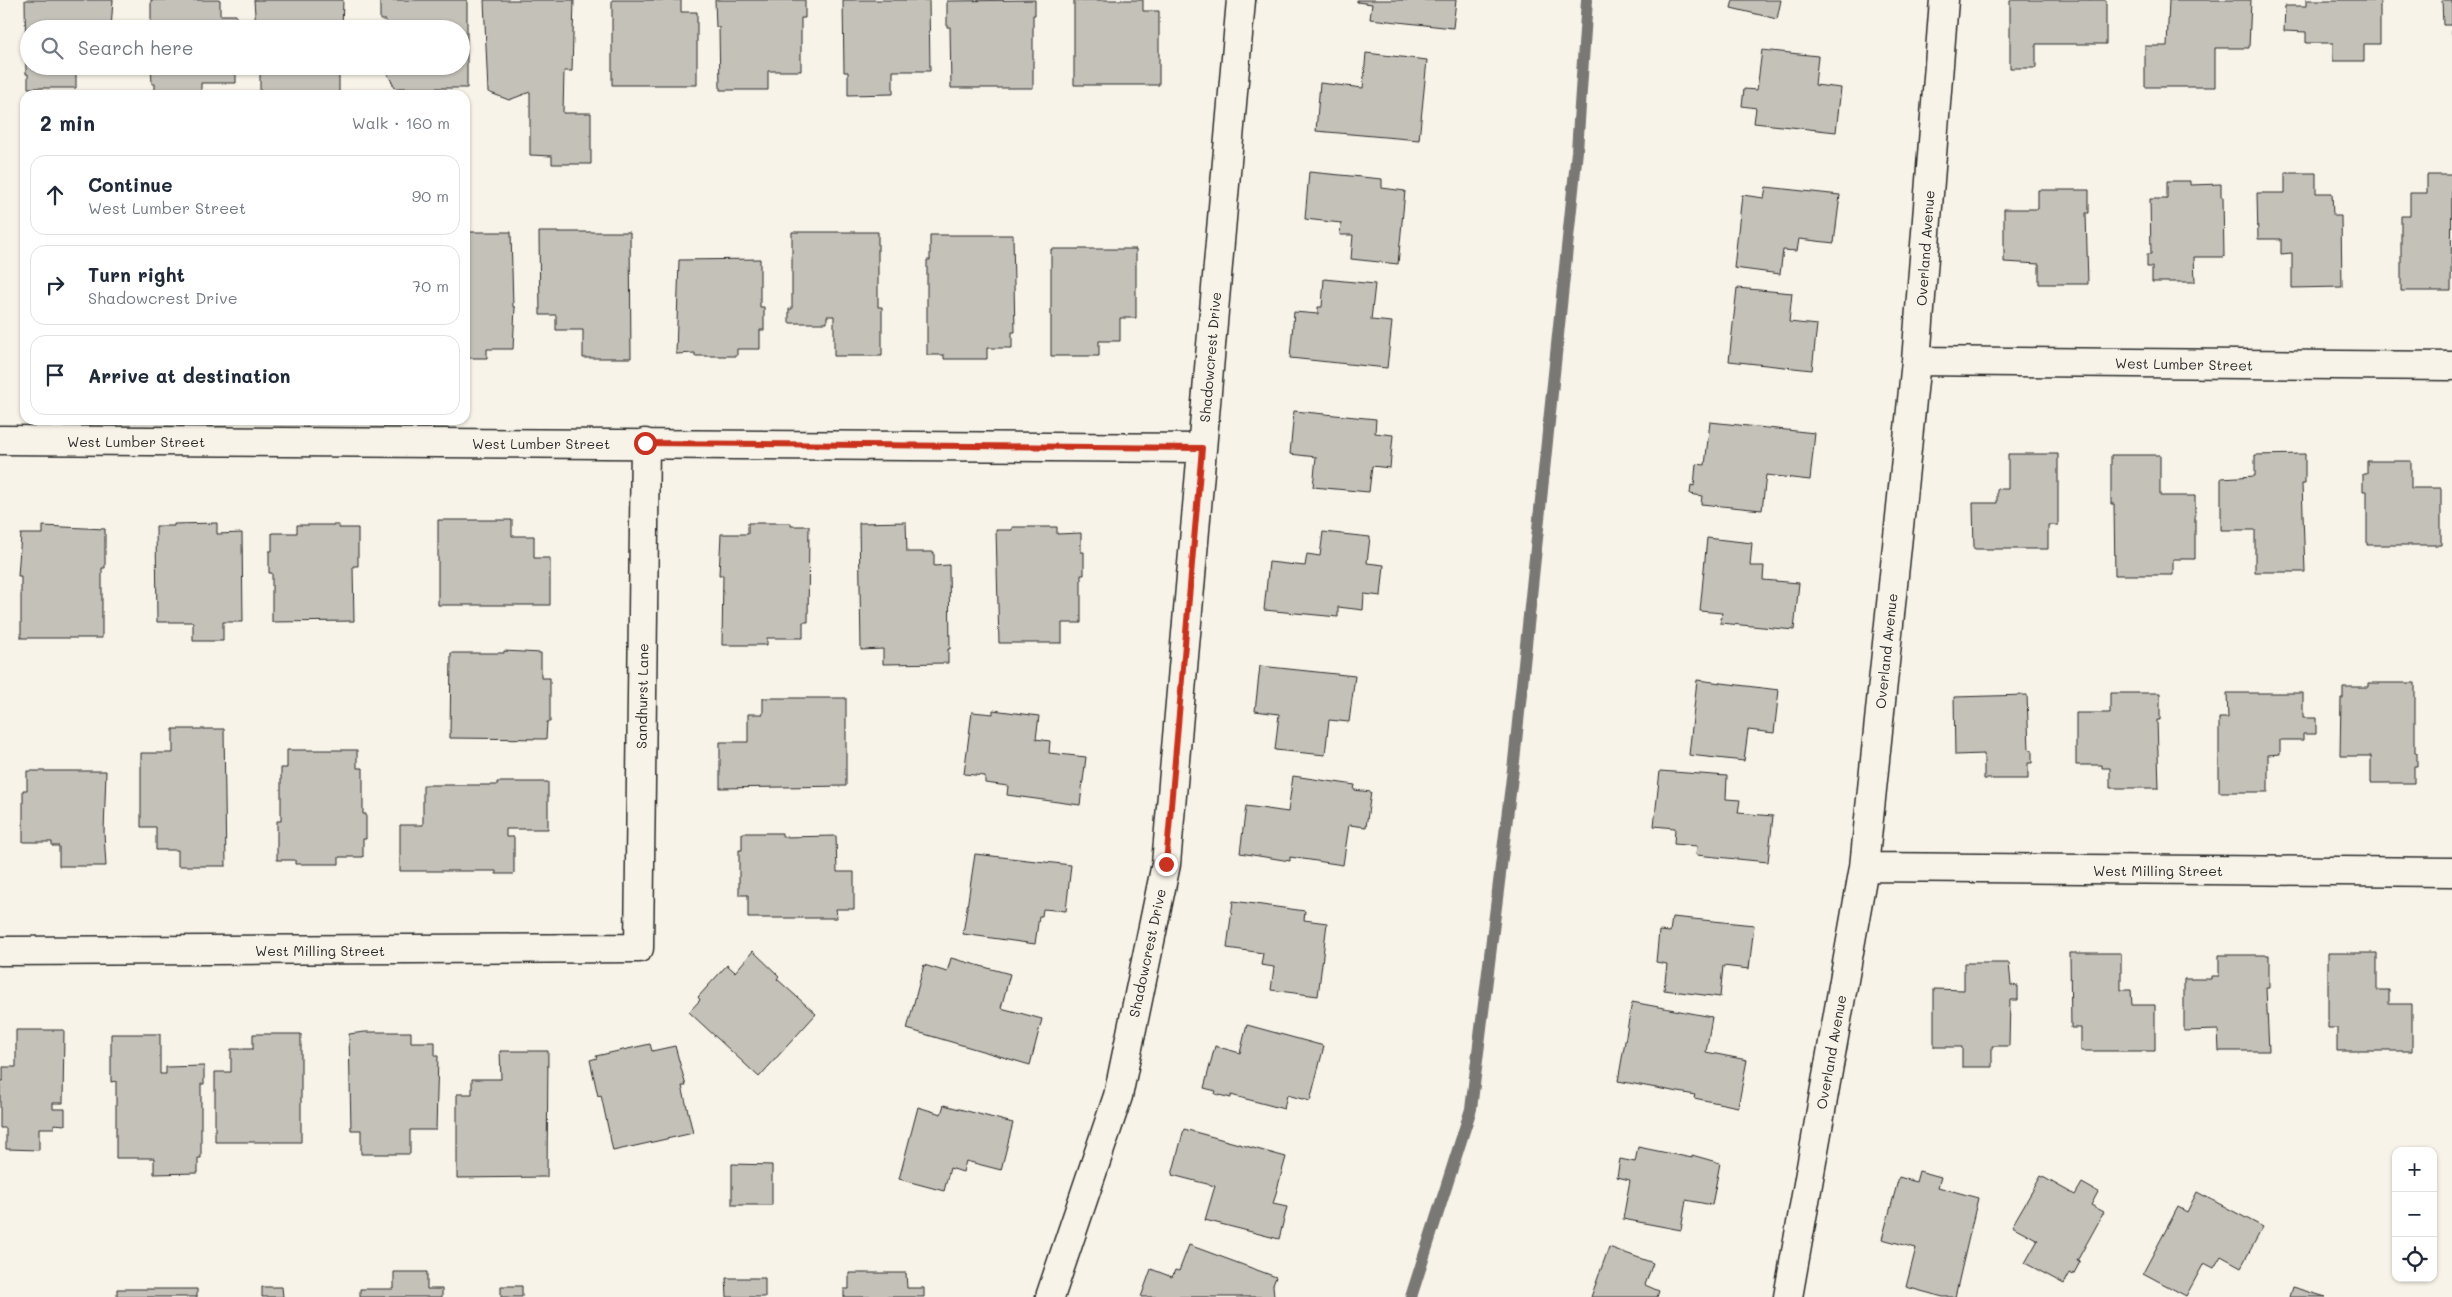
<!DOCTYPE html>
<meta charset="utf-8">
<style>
:root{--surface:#fff;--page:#f6f6f7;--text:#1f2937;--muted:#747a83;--line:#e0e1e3}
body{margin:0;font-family:Mali,sans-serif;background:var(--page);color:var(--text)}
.controls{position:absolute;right:15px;bottom:15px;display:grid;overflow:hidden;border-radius:10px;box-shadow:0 1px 4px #0004}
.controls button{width:45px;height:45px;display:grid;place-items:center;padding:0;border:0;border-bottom:1px solid var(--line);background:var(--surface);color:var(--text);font:25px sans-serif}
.stop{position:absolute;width:15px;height:15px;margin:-11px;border:4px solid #c8321e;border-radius:50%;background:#fff}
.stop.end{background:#c8321e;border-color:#fff;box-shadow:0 1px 5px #0008}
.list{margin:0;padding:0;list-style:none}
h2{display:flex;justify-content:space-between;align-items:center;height:65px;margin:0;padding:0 20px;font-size:21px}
h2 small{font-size:16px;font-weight:400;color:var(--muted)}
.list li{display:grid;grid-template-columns:32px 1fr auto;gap:15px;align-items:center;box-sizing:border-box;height:80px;margin:0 10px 10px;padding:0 10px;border:1px solid var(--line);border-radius:15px}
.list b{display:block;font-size:19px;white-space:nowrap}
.list p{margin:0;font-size:16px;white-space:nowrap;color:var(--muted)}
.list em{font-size:16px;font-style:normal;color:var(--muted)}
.icon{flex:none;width:28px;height:28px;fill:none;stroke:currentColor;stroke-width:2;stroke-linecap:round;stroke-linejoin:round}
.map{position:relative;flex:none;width:2452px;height:1297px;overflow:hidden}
.search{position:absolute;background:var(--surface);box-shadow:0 1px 4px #0004;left:20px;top:20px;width:450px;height:55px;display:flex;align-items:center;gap:12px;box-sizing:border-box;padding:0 18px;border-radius:28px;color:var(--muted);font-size:19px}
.panel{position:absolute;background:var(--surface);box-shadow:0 1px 4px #0004;left:20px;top:90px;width:450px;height:335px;border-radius:15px}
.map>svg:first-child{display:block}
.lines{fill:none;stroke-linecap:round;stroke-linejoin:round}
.stream{stroke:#7a7874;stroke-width:12}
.building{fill:#c4c1b9;stroke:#2b2b2b}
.street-casing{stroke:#2b2b2b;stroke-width:31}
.street{stroke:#f7f3e8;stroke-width:28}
.route{stroke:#c8321e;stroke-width:6}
.labels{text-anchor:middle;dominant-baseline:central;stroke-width:4;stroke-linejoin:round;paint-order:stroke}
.street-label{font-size:14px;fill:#2b2b2b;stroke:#f7f3e8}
</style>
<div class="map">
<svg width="2452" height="1297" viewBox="0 0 2452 1297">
<rect width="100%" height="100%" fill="#f7f3e8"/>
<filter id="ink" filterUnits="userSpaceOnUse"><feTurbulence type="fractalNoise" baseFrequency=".02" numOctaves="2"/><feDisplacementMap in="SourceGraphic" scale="10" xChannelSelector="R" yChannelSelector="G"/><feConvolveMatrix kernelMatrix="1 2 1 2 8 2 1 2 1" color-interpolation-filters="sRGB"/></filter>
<g filter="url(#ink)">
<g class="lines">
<path class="stream" d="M 1411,1297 L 1471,1109 L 1514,761 L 1577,151 L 1587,0"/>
</g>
<path class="building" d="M 25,0 L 113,0 L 111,29 L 29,29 L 29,66 L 112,66 L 112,72 L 76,72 L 76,88 L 28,88 L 28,74 L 26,74 Z
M 151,0 L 220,0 L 220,15 L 236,15 L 236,29 L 151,29 Z
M 254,0 L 343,0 L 342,29 L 256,29 Z
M 380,0 L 467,0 L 467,88 L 395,88 L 386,71 L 386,66 L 461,66 L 461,29 L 386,29 L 386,20 L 380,20 Z
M 484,0 L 574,0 L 572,71 L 564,71 L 563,113 L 591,113 L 591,164 L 552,164 L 552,156 L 530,155 L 530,92 L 509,100 L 488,92 Z
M 612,0 L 681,0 L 681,12 L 697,12 L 697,85 L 612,85 Z
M 715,0 L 805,0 L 805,18 L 801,18 L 801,71 L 768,71 L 768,90 L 720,90 L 719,27 L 716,27 Z
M 843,0 L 929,0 L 930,71 L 893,71 L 893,94 L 848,95 L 848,72 L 844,72 Z
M 1035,0 L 1035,15 L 1033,15 L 1033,88 L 951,88 L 950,27 L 947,27 L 947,1 Z
M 1074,0 L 1143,0 L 1143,11 L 1159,11 L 1159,85 L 1074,85 Z
M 1357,0 L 1456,0 L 1453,28 L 1370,19 L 1372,4 L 1357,2 Z
M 1733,0 L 1781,0 L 1777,19 L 1731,8 Z
M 2010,0 L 2106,0 L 2106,44 L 2036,44 L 2036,68 L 2010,68 Z
M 2169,0 L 2251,0 L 2249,48 L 2215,48 L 2215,87 L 2145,87 L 2145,46 L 2167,46 Z
M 2306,0 L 2380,0 L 2380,44 L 2364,44 L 2364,61 L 2333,61 L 2333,43 L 2306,43 L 2306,32 L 2284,31 L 2285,6 L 2306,6 Z
M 2442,0 L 2452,0 L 2452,34 L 2452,25 L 2443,25 Z
M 1762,50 L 1818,56 L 1815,85 L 1841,88 L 1836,132 L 1754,123 L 1756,108 L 1742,106 L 1744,89 L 1757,90 Z
M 1366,53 L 1427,60 L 1419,140 L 1316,131 L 1320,83 L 1363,88 Z
M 151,66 L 236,66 L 236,83 L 201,83 L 201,95 L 155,95 L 155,84 L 152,84 Z
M 257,66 L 342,66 L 342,71 L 339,71 L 339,94 L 260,95 L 260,72 L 257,72 Z
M 1309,172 L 1382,179 L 1382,188 L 1405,191 L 1398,264 L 1351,259 L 1353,235 L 1340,235 L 1341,223 L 1305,219 Z
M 2285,173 L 2316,173 L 2316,193 L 2332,193 L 2333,216 L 2341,216 L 2342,287 L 2292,288 L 2292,253 L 2281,254 L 2281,239 L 2258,239 L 2257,193 L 2285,193 Z
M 2427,175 L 2452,175 L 2451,291 L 2401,291 L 2401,216 L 2410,216 L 2410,193 L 2427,193 Z
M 2167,181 L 2190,181 L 2190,185 L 2221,184 L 2221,197 L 2223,197 L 2224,257 L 2194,257 L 2195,282 L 2152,282 L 2152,267 L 2147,267 L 2147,254 L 2151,254 L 2150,199 L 2167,199 Z
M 1766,187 L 1840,195 L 1834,243 L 1799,239 L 1797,251 L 1783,250 L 1780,274 L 1734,268 L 1742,195 L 1764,198 Z
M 2038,190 L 2089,190 L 2089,213 L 2086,213 L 2088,284 L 2039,284 L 2039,264 L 2004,262 L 2004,209 L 2038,209 Z
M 465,232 L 511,232 L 513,307 L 515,307 L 513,349 L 487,349 L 487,358 L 465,358 Z
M 539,232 L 630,232 L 631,358 L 583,358 L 583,330 L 556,330 L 556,315 L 540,315 Z
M 792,232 L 878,232 L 878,307 L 882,307 L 882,356 L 834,356 L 834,316 L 827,316 L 827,323 L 789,323 L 789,309 L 792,309 Z
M 930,235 L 1013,235 L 1015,332 L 1012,332 L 1012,348 L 987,348 L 987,359 L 944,359 L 944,355 L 927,355 L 927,260 L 930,260 Z
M 1051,249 L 1136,249 L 1136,318 L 1120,318 L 1120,341 L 1099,341 L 1099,356 L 1051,356 Z
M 760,259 L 760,307 L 764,307 L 764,330 L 760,330 L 760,349 L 737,349 L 737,356 L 695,356 L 695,353 L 676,354 L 679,260 Z
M 1324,279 L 1375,284 L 1371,320 L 1392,322 L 1387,368 L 1290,358 L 1294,312 L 1318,314 L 1318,307 L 1322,307 Z
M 1737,288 L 1792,293 L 1789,322 L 1817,325 L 1812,370 L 1729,361 Z
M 1294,411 L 1376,419 L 1375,433 L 1393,435 L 1390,468 L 1372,466 L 1369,492 L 1313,487 L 1316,457 L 1290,454 Z
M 1710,422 L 1815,433 L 1810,480 L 1766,475 L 1762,510 L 1701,504 L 1702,496 L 1690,494 L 1691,485 L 1694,486 L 1696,464 L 1705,465 Z
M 2008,454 L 2058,454 L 2058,525 L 2048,525 L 2048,549 L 1974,549 L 1973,503 L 1997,503 L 1997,489 L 2008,489 Z
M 2305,454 L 2305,484 L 2302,484 L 2305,572 L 2255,572 L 2255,530 L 2221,530 L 2221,478 L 2255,476 L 2255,455 Z
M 2111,455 L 2160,455 L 2160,496 L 2195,496 L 2195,559 L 2173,559 L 2173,575 L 2115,575 L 2114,504 L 2111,504 Z
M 2367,461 L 2411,461 L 2411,488 L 2441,488 L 2441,545 L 2367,545 L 2367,491 L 2363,491 L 2363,474 L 2367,474 Z
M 438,520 L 512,520 L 512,536 L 534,536 L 534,558 L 550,558 L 550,605 L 438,605 Z
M 906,522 L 907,552 L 934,552 L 934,566 L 949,565 L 950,649 L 948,649 L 948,663 L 883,664 L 883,649 L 861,650 L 859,523 Z
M 217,523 L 217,534 L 242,533 L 243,622 L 223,622 L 223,641 L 193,641 L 193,622 L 157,622 L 156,526 L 174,526 L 174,524 Z
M 748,523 L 791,523 L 791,526 L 809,526 L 808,622 L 803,622 L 803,638 L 767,638 L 767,645 L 722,645 L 723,575 L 719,575 L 721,534 L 748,534 Z
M 297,525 L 339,525 L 339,528 L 358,528 L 358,566 L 353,566 L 354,621 L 272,622 L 272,573 L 269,573 L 269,551 L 272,551 L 272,533 L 297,533 Z
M 43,526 L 105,529 L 105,568 L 102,568 L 102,638 L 21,638 L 21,576 L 18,576 L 21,534 L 43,534 Z
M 1012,527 L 1057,527 L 1057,534 L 1081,533 L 1081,552 L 1084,552 L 1084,575 L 1081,575 L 1081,623 L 1062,623 L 1062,643 L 999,643 L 996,530 L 1012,530 Z
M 1323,532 L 1370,537 L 1367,563 L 1384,565 L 1381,596 L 1364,594 L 1363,610 L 1338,607 L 1338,617 L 1264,610 L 1269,562 L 1305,566 L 1307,554 L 1320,556 Z
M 1707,538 L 1752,543 L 1750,566 L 1764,566 L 1763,580 L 1799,583 L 1794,630 L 1720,623 L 1722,613 L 1700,611 Z
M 504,651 L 541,653 L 541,678 L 550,678 L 550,722 L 547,722 L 546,739 L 450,738 L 451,653 L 504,653 Z
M 1260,666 L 1355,676 L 1349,722 L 1329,720 L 1325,755 L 1275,750 L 1279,714 L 1255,711 Z
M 1697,680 L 1779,690 L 1774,733 L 1748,730 L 1744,761 L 1689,755 Z
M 2368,683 L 2415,683 L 2415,753 L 2417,753 L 2417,766 L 2414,766 L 2414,783 L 2371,783 L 2371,756 L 2340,756 L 2341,698 L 2343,698 L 2343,687 L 2368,687 Z
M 2110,693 L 2160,693 L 2160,720 L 2157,720 L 2159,788 L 2110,788 L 2110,768 L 2102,768 L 2102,765 L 2076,765 L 2076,713 L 2110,713 Z
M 2227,693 L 2303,693 L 2303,718 L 2316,718 L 2316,734 L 2303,734 L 2303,740 L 2280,740 L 2280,754 L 2268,755 L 2268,792 L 2219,792 L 2219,718 L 2228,718 Z
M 2027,695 L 2029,750 L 2032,750 L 2032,763 L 2028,763 L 2028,779 L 1984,779 L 1984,754 L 1955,755 L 1954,697 Z
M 763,698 L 846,698 L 846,786 L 720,788 L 720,742 L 748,742 L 748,714 L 763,714 Z
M 993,710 L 1039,716 L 1036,739 L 1050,741 L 1049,753 L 1086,757 L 1080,805 L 1007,795 L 1008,786 L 985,783 L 985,776 L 964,774 L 972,712 L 993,714 Z
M 173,729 L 224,729 L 226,866 L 178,866 L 178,850 L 156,850 L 156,827 L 141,827 L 141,753 L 173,753 Z
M 287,750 L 357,750 L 357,768 L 363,768 L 363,814 L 366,814 L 366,839 L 363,839 L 363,857 L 339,857 L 339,864 L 295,864 L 295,860 L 277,860 L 277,821 L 281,821 L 281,768 L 287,768 Z
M 27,771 L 106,771 L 104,833 L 106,866 L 59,866 L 59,846 L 52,846 L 52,842 L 23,842 L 23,790 L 27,790 Z
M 1660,771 L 1727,776 L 1726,799 L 1740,800 L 1738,813 L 1773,816 L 1768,862 L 1696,855 L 1697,846 L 1674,844 L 1675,828 L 1654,826 Z
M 1293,776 L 1355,785 L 1354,790 L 1371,792 L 1366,827 L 1349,825 L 1343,865 L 1290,857 L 1290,861 L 1240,853 L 1246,806 L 1288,812 Z
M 497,782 L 548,782 L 548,829 L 506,829 L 506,837 L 514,837 L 514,874 L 496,874 L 496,871 L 400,871 L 400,825 L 423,825 L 423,785 L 497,785 Z
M 742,833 L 782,833 L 782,837 L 836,836 L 837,872 L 854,872 L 854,909 L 836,909 L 837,918 L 748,918 L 748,895 L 739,895 L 739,850 L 742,850 Z
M 975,854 L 1071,865 L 1066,911 L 1043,909 L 1042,916 L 1039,916 L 1035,944 L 963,934 Z
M 1233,901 L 1305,911 L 1304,920 L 1327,923 L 1318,996 L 1271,990 L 1274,967 L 1261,965 L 1263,953 L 1227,948 Z
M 1672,917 L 1754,925 L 1749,969 L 1723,966 L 1720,997 L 1664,990 L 1667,964 L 1656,962 L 1659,931 L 1670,932 Z
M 753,951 L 779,976 L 777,979 L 816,1014 L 759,1077 L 689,1012 L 700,1000 L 698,997 L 727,965 L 735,972 Z
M 2070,953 L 2121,953 L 2121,990 L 2131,990 L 2132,1005 L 2155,1005 L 2155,1051 L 2081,1051 L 2081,1028 L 2071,1028 Z
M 2328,953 L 2377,953 L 2377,990 L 2389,990 L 2389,1004 L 2412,1004 L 2412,1051 L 2337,1051 L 2337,1028 L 2328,1028 Z
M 2219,955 L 2269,955 L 2269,988 L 2266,988 L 2269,1051 L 2219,1051 L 2218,1030 L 2184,1031 L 2184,979 L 2211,979 L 2211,976 L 2219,976 Z
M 951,958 L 1010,974 L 1001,1008 L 1042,1019 L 1030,1065 L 907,1029 L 924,965 L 947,972 Z
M 1964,963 L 2009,963 L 2011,985 L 2018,986 L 2018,1000 L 2010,1000 L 2009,1046 L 1992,1046 L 1992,1067 L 1962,1067 L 1962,1047 L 1934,1047 L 1934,989 L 1964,990 Z
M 1632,1002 L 1712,1017 L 1706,1052 L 1747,1060 L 1738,1107 L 1694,1098 L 1695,1095 L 1618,1081 Z
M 1247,1025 L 1324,1046 L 1310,1101 L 1287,1095 L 1284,1109 L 1231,1095 L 1231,1098 L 1215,1094 L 1216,1091 L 1204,1088 L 1215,1046 L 1240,1053 Z
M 16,1030 L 64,1030 L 63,1103 L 53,1103 L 53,1109 L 65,1109 L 65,1125 L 54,1124 L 54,1128 L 39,1128 L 39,1150 L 6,1149 L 6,1128 L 0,1128 L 0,1081 L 3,1081 L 3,1067 L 16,1067 Z
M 365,1032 L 411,1032 L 411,1042 L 435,1042 L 435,1056 L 438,1056 L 436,1130 L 410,1130 L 410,1154 L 361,1154 L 361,1130 L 351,1130 L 349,1034 Z
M 111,1034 L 160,1034 L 160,1074 L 166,1074 L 166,1067 L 204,1066 L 204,1084 L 201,1084 L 201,1158 L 198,1158 L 198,1173 L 154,1174 L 154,1158 L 116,1158 L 116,1081 L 111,1082 Z
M 253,1034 L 301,1034 L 301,1142 L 215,1142 L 215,1072 L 231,1072 L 231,1049 L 253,1049 Z
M 650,1044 L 652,1051 L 675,1046 L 686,1086 L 682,1086 L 693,1133 L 613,1151 L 601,1095 L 598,1096 L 590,1060 L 597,1058 L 596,1056 Z
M 500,1051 L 548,1051 L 547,1177 L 457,1178 L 457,1094 L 472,1094 L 472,1079 L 501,1079 Z
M 944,1105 L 1013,1123 L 1001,1170 L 966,1161 L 963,1172 L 950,1168 L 944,1191 L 899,1179 L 918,1107 L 941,1114 Z
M 1184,1129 L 1286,1157 L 1273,1204 L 1287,1207 L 1279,1239 L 1205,1220 L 1215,1186 L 1172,1175 Z
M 1638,1147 L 1692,1158 L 1692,1155 L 1720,1163 L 1712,1205 L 1686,1200 L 1681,1230 L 1623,1219 L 1630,1180 L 1617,1177 L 1620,1159 L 1635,1162 Z
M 732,1164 L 772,1165 L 772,1205 L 732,1205 Z
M 1919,1171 L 1941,1177 L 1938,1187 L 1978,1198 L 1955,1297 L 1943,1297 L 1906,1287 L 1916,1248 L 1882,1239 L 1899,1177 L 1916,1182 Z
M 2041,1176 L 2075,1195 L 2082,1183 L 2098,1192 L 2091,1205 L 2104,1212 L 2077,1261 L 2080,1262 L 2073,1275 L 2070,1273 L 2064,1284 L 2025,1263 L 2038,1240 L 2012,1226 Z
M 2197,1192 L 2263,1227 L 2241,1267 L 2221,1256 L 2214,1268 L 2204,1263 L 2186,1296 L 2143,1273 L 2178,1207 L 2187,1212 Z
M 1189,1245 L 1276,1277 L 1273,1285 L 1274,1297 L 1141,1297 L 1151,1269 L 1172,1277 L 1175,1270 L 1179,1271 Z
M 1609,1247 L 1653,1263 L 1645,1285 L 1659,1291 L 1657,1297 L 1591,1297 Z
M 394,1272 L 427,1272 L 427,1289 L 442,1289 L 442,1297 L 360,1297 L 360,1289 L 394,1289 Z
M 849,1273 L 906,1273 L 907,1288 L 924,1288 L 924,1297 L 844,1297 L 844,1289 L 849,1289 Z
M 726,1278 L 765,1278 L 765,1297 L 727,1297 Z
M 501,1286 L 522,1286 L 522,1297 L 501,1297 Z
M 262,1287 L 282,1287 L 283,1297 L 262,1297 Z
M 2292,1287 L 2326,1297 L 2289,1297 Z
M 117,1289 L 197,1289 L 197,1297 L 117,1297 Z"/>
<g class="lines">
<g class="street-casing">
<path id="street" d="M 1916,361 L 2452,366
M 0,440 L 1202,448
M 1864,867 L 2452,872
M 0,951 L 639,948 L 645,443
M 1050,1297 L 1118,1096 L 1166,864 L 1241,0
M 1788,1297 L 1864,867 L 1916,361 L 1944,0"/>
</g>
<use href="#street" class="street"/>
</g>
</g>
<g class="lines" filter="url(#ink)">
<path class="route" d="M 645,443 L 1202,448 L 1166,864"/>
</g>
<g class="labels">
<g class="street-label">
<text transform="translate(1925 248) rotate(-86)">Overland Avenue</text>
<text transform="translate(1210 357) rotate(-85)">Shadowcrest Drive</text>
<text transform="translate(2184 364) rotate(1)">West Lumber Street</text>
<text x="136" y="441">West Lumber Street</text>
<text x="541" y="443">West Lumber Street</text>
<text transform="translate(1886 651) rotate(-84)">Overland Avenue</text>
<text transform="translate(642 696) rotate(-89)">Sandhurst Lane</text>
<text x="2158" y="870">West Milling Street</text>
<text x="320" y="950">West Milling Street</text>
<text transform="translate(1147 953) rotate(-78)">Shadowcrest Drive</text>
<text transform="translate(1831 1052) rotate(-80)">Overland Avenue</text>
</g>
</g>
</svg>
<div class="controls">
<button>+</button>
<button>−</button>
<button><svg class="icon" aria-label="locate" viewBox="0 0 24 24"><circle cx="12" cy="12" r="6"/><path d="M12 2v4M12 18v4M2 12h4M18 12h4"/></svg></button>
</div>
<div class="stop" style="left:645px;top:443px"></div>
<div class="stop end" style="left:1166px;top:864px"></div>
<div class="search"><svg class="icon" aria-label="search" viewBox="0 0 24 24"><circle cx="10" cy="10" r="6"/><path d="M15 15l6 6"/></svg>Search here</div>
<section class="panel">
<h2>2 min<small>Walk · 160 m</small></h2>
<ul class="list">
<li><svg class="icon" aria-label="ahead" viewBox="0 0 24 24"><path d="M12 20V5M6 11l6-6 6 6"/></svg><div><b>Continue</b><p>West Lumber Street</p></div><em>90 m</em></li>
<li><svg class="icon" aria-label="right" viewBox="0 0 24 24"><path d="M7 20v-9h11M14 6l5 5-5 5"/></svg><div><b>Turn right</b><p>Shadowcrest Drive</p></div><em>70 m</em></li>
<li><svg class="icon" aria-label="arrive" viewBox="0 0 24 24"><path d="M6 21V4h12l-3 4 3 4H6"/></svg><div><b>Arrive at destination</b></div></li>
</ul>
</section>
</div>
